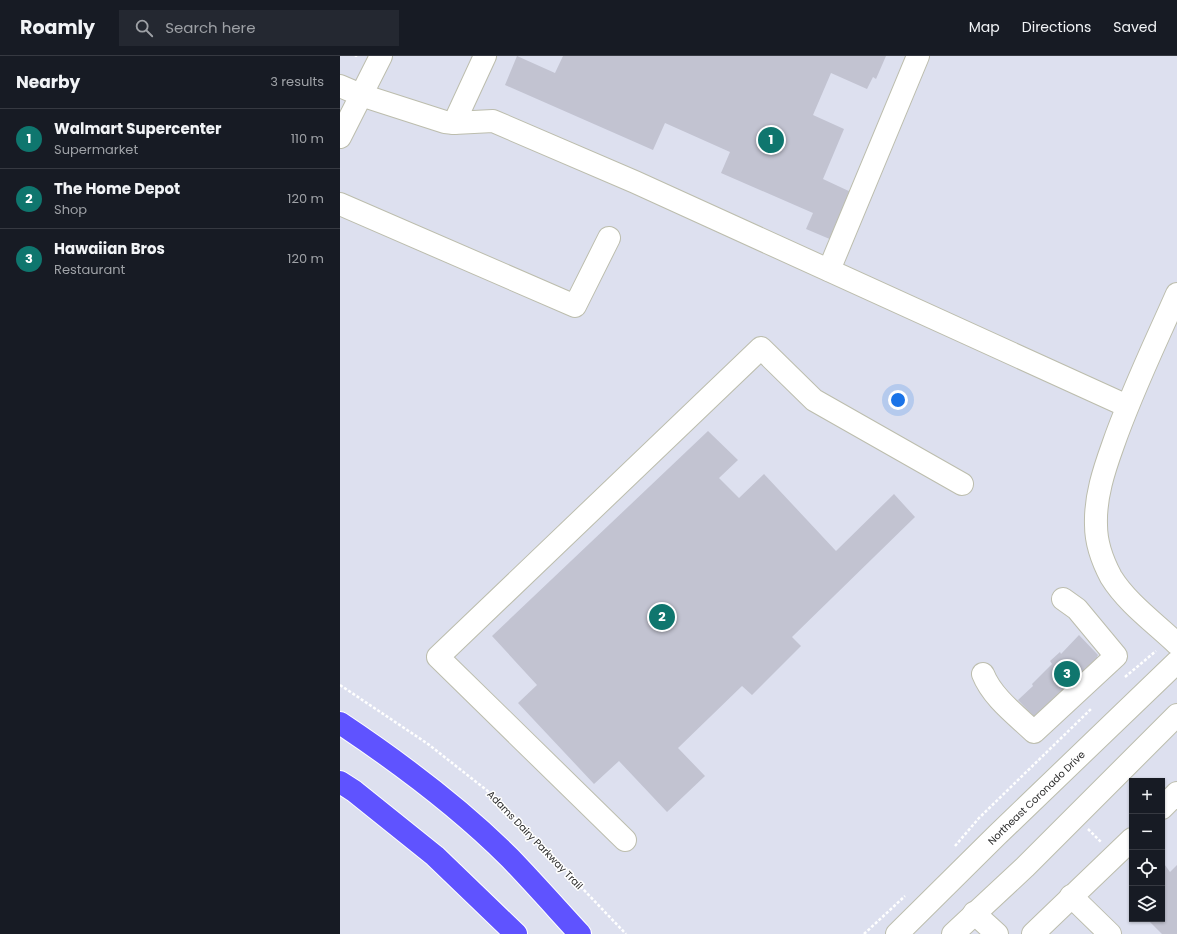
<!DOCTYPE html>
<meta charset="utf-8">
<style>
:root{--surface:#171b24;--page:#242831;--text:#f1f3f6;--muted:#9ea1a6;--line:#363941;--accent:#0f766e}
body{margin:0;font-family:Poppins,sans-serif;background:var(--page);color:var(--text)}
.controls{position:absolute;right:12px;bottom:12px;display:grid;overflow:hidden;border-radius:0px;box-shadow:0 1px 3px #0004}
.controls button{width:36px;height:36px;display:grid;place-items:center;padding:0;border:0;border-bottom:1px solid var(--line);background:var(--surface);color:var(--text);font:20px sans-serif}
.you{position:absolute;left:558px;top:344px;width:14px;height:14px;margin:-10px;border:3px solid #fff;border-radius:50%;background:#1a73e8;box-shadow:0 0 0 6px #1a73e833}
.badge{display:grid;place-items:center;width:26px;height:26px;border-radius:50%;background:var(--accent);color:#fff;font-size:13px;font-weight:700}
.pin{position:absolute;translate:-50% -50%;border:2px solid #fff;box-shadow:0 1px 4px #0006}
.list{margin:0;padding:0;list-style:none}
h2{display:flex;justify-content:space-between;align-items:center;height:52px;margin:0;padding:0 16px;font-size:17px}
h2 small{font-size:13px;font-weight:400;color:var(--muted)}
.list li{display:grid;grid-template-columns:26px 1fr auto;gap:12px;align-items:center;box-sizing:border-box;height:60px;padding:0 16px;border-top:1px solid var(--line)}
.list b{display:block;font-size:15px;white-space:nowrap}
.list p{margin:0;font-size:13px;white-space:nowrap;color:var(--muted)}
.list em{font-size:13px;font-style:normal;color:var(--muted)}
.icon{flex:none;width:22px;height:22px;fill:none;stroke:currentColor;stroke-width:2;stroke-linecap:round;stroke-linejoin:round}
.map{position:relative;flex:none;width:837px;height:878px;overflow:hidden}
header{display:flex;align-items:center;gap:24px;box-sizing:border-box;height:56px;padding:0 20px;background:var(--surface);border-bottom:1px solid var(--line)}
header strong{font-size:19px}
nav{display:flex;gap:22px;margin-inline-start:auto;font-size:14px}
.search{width:280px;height:36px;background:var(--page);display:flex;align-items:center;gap:10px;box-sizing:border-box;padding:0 14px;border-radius:0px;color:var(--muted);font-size:15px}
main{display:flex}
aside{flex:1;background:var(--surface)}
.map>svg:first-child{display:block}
.building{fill:#c2c3d1}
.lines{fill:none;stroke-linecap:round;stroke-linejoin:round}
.minor-casing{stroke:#bcbdad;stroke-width:24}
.major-casing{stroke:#fff;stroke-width:24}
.path{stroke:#fff;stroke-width:2.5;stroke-dasharray:3 2;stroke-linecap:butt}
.minor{stroke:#fff;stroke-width:22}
.major{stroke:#5f53ff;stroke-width:22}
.labels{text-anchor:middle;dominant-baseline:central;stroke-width:3;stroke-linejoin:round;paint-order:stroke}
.street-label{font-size:10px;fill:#2c2c2c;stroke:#fff}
</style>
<header>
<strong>Roamly</strong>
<div class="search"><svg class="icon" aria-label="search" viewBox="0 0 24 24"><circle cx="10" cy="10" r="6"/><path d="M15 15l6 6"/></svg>Search here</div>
<nav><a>Map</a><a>Directions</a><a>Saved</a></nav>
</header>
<main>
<aside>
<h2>Nearby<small>3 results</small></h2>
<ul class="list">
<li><span class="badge">1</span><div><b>Walmart Supercenter</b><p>Supermarket</p></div><em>110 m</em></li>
<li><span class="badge">2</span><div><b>The Home Depot</b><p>Shop</p></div><em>120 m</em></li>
<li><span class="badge">3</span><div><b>Hawaiian Bros</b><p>Restaurant</p></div><em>120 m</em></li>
</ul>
</aside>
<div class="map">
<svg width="837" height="878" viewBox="0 0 837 878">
<rect width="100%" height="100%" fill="#dde0ef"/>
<path class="building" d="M 177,0 L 215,17 L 223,0 L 546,0 L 536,23 L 533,21 L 527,33 L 491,17 L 473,59 L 504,73 L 483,123 L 513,137 L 492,184 L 466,173 L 473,157 L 381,117 L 390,96 L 325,67 L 313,94 L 165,29 Z
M 368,375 L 398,404 L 379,422 L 399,442 L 424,418 L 496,495 L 554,438 L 575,461 L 452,581 L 461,590 L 412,639 L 402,630 L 338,692 L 365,720 L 327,756 L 279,705 L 254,728 L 178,647 L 197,629 L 152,580 Z
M 739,579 L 758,599 L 757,601 L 763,607 L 700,667 L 678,644 L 693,630 L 692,628 L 712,608 L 710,605 L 720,596 L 721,598 Z
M 822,805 L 830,816 L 837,809 L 837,878 L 822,878 L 807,863 L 822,863 Z"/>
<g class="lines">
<g class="minor-casing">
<g id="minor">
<path d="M 0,30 L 21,39 L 105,66 L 114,67 L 153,65 L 295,126 L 787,350"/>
<path d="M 114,67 L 145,0"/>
<path d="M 0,81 L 41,0"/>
<path d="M 0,148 L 235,250 L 269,182"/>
<path d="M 489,214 L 578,0"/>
<path d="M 837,238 C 815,288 791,337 773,389 C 764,414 755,441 756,469 C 756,486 763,506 771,521 C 787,547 815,567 837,588"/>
<path d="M 643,618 C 652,641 676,659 694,676 L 776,600 L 737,553 L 723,543"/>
<path d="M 822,752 L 837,737"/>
<path d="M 285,784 L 98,601 L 421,292 L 474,344 L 622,428"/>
<path d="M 731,840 L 770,878"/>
<path d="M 634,857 L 657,878"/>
<path id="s1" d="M 557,878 L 657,779 L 837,606"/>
<path d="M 613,878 L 685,811 L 837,659"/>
<path d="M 693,878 L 792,783"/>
</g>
</g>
<g class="major-casing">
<path id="major" d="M 0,667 C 60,707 119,751 170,802 C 194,827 217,853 240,878
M 0,726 L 14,735 L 95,800 L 176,878"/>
</g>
<path class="path" d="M 16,1 L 16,0
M 785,621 L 816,595
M 0,629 L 88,688 L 154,740 L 286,878
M 748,773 L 762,787
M 615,790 L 639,762 L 751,653
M 524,878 L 565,840"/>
<use href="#minor" class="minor"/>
<use href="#major" class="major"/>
</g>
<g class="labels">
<g class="street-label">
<text stroke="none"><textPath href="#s1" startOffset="195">Northeast Coronado Drive</textPath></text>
<text transform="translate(195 784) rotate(46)">Adams Dairy Parkway Trail</text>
</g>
</g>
</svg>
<div class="controls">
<button>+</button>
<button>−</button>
<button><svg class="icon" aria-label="locate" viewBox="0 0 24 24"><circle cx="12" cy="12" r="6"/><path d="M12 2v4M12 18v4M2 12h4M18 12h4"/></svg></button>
<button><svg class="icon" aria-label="layers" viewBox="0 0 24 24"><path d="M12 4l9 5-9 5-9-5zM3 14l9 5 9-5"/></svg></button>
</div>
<div class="you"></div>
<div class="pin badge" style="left:431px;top:84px">1</div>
<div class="pin badge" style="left:322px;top:561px">2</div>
<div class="pin badge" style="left:727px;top:618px">3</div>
</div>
</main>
